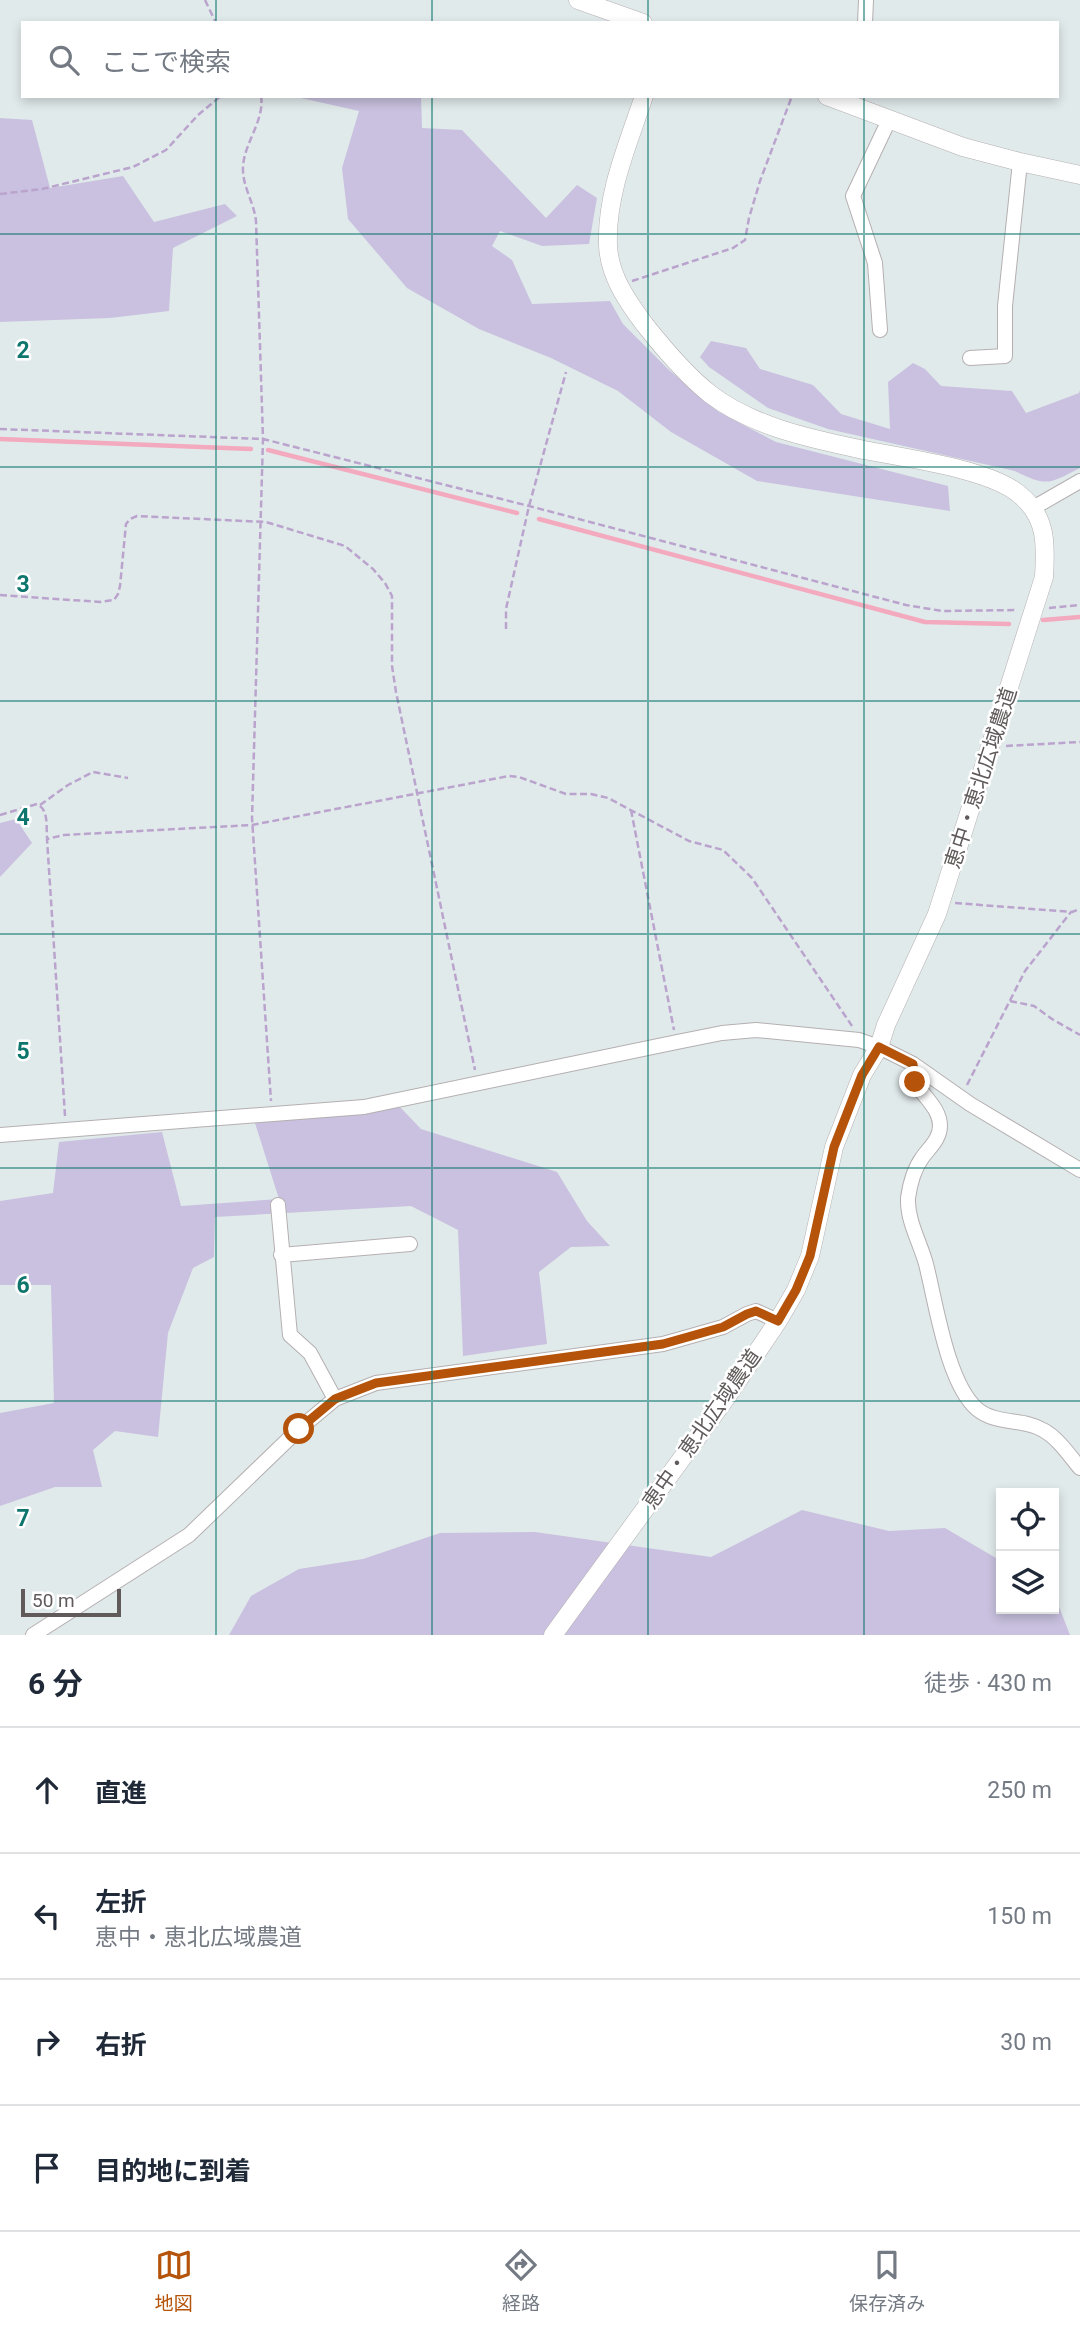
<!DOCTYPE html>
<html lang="ja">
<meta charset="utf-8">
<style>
:root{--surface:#fff;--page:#f6f6f7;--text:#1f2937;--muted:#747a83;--line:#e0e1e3;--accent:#b45309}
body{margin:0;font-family:Roboto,"Noto Sans JP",sans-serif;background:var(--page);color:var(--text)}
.controls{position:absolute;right:21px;bottom:21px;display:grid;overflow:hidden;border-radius:0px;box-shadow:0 4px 10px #0003}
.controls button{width:63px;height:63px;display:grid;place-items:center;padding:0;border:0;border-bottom:2px solid var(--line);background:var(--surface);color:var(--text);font:35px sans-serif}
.scale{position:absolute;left:21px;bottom:18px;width:100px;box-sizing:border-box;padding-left:7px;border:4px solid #605a5b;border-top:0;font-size:19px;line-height:24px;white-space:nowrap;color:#605a5b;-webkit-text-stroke:5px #fff;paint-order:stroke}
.stop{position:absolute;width:21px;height:21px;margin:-16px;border:5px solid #b45309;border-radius:50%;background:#fff}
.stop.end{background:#b45309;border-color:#fff;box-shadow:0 2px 7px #0008}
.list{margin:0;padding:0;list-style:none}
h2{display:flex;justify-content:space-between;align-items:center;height:91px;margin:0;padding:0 28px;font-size:30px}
h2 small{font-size:23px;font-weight:400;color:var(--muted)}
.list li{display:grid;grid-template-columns:46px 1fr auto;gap:21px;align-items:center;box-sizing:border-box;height:126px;padding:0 28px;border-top:2px solid var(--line)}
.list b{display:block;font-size:26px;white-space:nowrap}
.list p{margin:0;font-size:23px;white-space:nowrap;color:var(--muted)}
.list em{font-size:23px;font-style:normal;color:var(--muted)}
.icon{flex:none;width:38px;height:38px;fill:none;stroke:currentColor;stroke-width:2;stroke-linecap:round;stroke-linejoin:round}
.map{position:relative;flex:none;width:1080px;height:1635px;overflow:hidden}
.search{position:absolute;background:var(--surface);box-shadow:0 4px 10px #0003;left:21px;right:21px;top:21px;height:77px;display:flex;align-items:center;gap:18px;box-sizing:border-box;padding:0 24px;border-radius:0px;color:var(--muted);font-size:26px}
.sheet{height:595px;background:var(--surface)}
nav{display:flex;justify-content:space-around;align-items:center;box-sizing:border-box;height:98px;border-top:2px solid var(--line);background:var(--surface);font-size:19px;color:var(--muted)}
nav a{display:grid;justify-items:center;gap:4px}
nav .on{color:var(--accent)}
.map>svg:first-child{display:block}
.green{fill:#c9c1df}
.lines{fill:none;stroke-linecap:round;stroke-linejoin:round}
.stream{stroke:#f3a9be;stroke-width:4.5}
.minor-casing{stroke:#b5afb0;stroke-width:16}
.tertiary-casing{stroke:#b5afb0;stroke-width:19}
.path{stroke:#baa4cd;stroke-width:2.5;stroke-dasharray:7 3.5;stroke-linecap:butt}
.minor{stroke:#fff;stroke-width:14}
.tertiary{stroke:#fff;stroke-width:18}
.route{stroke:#b45309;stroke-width:9}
.grid{fill:none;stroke:#0f766e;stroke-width:2;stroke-opacity:0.55}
.labels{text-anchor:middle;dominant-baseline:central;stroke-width:5;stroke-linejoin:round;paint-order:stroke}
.street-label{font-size:21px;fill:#605a5b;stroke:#fff}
.grid-label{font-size:23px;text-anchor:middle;font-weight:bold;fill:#0f766e;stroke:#fff;stroke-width:5;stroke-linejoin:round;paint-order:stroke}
</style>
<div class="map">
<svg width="1080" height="1635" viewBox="0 0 1080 1635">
<rect width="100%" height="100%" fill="#e1eaeb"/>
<path class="green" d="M 292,96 L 421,96 L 422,128 L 462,130 L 546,218 L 577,185 L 597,198 L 589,244 L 542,246 L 500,231 L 492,246 L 512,260 L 532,304 L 610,301 L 623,324 L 669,370 L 719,412 L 776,442 L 948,486 L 950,511 L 757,481 L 671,432 L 618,391 L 551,358 L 479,329 L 407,288 L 348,219 L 342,168 L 359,111 Z
M 0,118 L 32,120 L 50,188 L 123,176 L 154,222 L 225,204 L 237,216 L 173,248 L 169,311 L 110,318 L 0,322 Z
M 711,341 L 746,348 L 760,369 L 813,385 L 841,414 L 890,429 L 888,382 L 913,363 L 925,369 L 941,386 L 1012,391 L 1026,413 L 1079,393 L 1080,390 L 1080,468 C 1049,484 1047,487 1015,471 L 828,429 L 768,408 L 709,367 L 700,357 Z
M 16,819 L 32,843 L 0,877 L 0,823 Z
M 400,1107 L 421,1129 L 557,1172 L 587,1221 L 610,1246 L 571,1247 L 539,1272 L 547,1344 L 463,1356 L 458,1230 L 411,1206 L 215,1217 L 214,1257 L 193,1268 L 168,1333 L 158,1437 L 115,1431 L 93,1450 L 102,1487 L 55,1487 L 0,1506 L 0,1413 L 54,1403 L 51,1285 L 0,1285 L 0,1201 L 53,1193 L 59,1142 L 162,1132 L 181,1206 L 279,1199 L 255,1123 Z
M 802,1510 L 889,1531 L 945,1528 L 1001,1561 L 1001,1609 L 1054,1609 L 1054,1594 L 1070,1635 L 229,1635 L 251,1596 L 299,1569 L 363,1559 L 440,1533 L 535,1532 L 711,1557 Z"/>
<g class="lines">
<path class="stream" d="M 0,439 L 251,449
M 268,450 L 517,513
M 539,519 L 925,622 L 1009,624
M 1043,620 L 1080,617"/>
<g class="minor-casing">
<path id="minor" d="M 865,23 L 866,0
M 880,330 L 875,263 L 853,196 L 889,120
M 970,358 L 1005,356 L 1005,306 L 1020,162
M 1033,508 L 1080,481
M 913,1064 C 914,1071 914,1079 917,1085 C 925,1098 940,1109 940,1126 C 940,1139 929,1148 922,1158 C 914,1169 910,1184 908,1198 C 907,1221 920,1242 926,1264 C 936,1303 947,1383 977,1409 C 996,1425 1023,1418 1043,1430 C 1058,1438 1069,1455 1080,1468
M 0,1135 L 364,1107 L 677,1042 L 722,1033 L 756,1030 L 859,1040 L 879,1047 L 913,1064 L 970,1104 L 1080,1170
M 278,1205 L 290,1335 L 310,1353 L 335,1399
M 281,1255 L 410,1244
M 33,1635 L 189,1535 L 299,1429 L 335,1399 L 376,1383 L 663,1344 L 723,1327 L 747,1314 L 756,1311 L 778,1321"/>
</g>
<g class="tertiary-casing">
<path id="tertiary" d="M 578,0 L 643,23
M 827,96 L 963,147 L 1020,162 L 1080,175
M 553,1635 L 726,1398 L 778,1321 L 796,1290 L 810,1256 L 834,1147 L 862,1075 L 879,1047 L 886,1025 L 937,914 L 1044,577 C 1046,545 1047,517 1020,495 C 991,469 904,458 864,450 C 812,439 753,427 710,394 C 686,375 664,349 645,325 C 627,301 609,275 608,245 C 606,194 628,144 644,96"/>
</g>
<path class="path" d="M 205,0 L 216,23
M 261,96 C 265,120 244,143 243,167 C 242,186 254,202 256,221 L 263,439 L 252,818 L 271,1101
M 0,194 L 42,189 L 133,167 L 166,150 L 198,115 L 221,96
M 632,281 L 733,248 L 745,240 L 749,218 L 760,181 L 792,96
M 0,429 L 263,439 L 529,506 L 906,605 L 942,611 L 1017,610
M 0,595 L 100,602 L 114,600 L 118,594 L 120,586 L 126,524 L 130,519 L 137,516 L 266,522 L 345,546 L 373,569 L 385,583 L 392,596 L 392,666 L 396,692 L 475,1070
M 1049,608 L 1080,605
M 506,629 L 506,609 L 529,506 L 566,372
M 1006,746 L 1080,742
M 40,805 L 68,785 L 93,772 L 128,778
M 631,810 L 674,1030
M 0,815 L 37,804 C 49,810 46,826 47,838
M 955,903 L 1072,912 L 1080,909
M 1010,1001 L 1034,1006 L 1052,1019 L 1080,1035
M 967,1085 L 1025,971 L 1071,912
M 65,1116 L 47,839 L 64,835 L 252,825 L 509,776 L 519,777 L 566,794 L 591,794 L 608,798 L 689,841 L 723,850 L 752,878 L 852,1026"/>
<use href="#minor" class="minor"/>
<use href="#tertiary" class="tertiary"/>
</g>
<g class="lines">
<path class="route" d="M 299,1429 L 335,1399 L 376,1383 L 663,1344 L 723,1327 L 747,1314 L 756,1311 L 778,1321 L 796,1290 L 810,1256 L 834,1147 L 862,1075 L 879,1047 L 913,1064 L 915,1082"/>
</g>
<path class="grid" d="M 216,0 L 216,23M 432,0 L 432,23M 648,0 L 648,23M 864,0 L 864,23M 216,96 L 216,1635M 432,96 L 432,1635M 648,96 L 648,1635M 864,96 L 864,1635M 0,234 L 1080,234M 0,467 L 1080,467M 0,701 L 1080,701M 0,934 L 1080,934M 0,1168 L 1080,1168M 0,1401 L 1080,1401"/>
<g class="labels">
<g class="street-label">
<text transform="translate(981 778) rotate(-72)">恵中・恵北広域農道</text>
<text transform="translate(702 1429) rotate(-55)">恵中・恵北広域農道</text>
</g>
</g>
<g class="grid-label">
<text x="23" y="358">2</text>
<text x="23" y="592">3</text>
<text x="23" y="825">4</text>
<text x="23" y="1059">5</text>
<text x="23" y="1293">6</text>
<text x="23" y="1526">7</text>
</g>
</svg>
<div class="controls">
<button><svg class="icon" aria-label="locate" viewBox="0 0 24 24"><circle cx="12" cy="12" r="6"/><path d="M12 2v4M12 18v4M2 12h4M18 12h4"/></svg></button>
<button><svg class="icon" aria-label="layers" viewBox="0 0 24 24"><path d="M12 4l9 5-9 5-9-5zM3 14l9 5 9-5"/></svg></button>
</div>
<div class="scale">50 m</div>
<div class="stop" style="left:299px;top:1429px"></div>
<div class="stop end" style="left:915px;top:1082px"></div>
<div class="search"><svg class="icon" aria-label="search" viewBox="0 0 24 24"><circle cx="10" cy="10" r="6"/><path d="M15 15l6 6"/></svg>ここで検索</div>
</div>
<section class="sheet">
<h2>6 分<small>徒歩 · 430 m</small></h2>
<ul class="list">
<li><svg class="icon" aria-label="ahead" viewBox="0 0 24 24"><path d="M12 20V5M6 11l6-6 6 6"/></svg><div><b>直進</b></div><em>250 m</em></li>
<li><svg class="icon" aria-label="left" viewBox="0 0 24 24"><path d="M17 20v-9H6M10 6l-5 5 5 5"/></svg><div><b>左折</b><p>恵中・恵北広域農道</p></div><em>150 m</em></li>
<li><svg class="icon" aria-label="right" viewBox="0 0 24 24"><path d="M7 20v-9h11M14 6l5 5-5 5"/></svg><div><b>右折</b></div><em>30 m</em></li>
<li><svg class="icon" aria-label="arrive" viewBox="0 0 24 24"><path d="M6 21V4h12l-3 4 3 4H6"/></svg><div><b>目的地に到着</b></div></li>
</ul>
</section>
<nav>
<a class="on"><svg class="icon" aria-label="map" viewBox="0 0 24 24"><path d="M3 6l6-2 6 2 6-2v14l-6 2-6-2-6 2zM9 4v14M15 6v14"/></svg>地図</a>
<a><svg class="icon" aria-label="directions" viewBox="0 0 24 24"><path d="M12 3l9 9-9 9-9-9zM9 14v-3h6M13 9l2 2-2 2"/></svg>経路</a>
<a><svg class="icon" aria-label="saved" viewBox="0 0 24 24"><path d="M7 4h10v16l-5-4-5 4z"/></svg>保存済み</a>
</nav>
